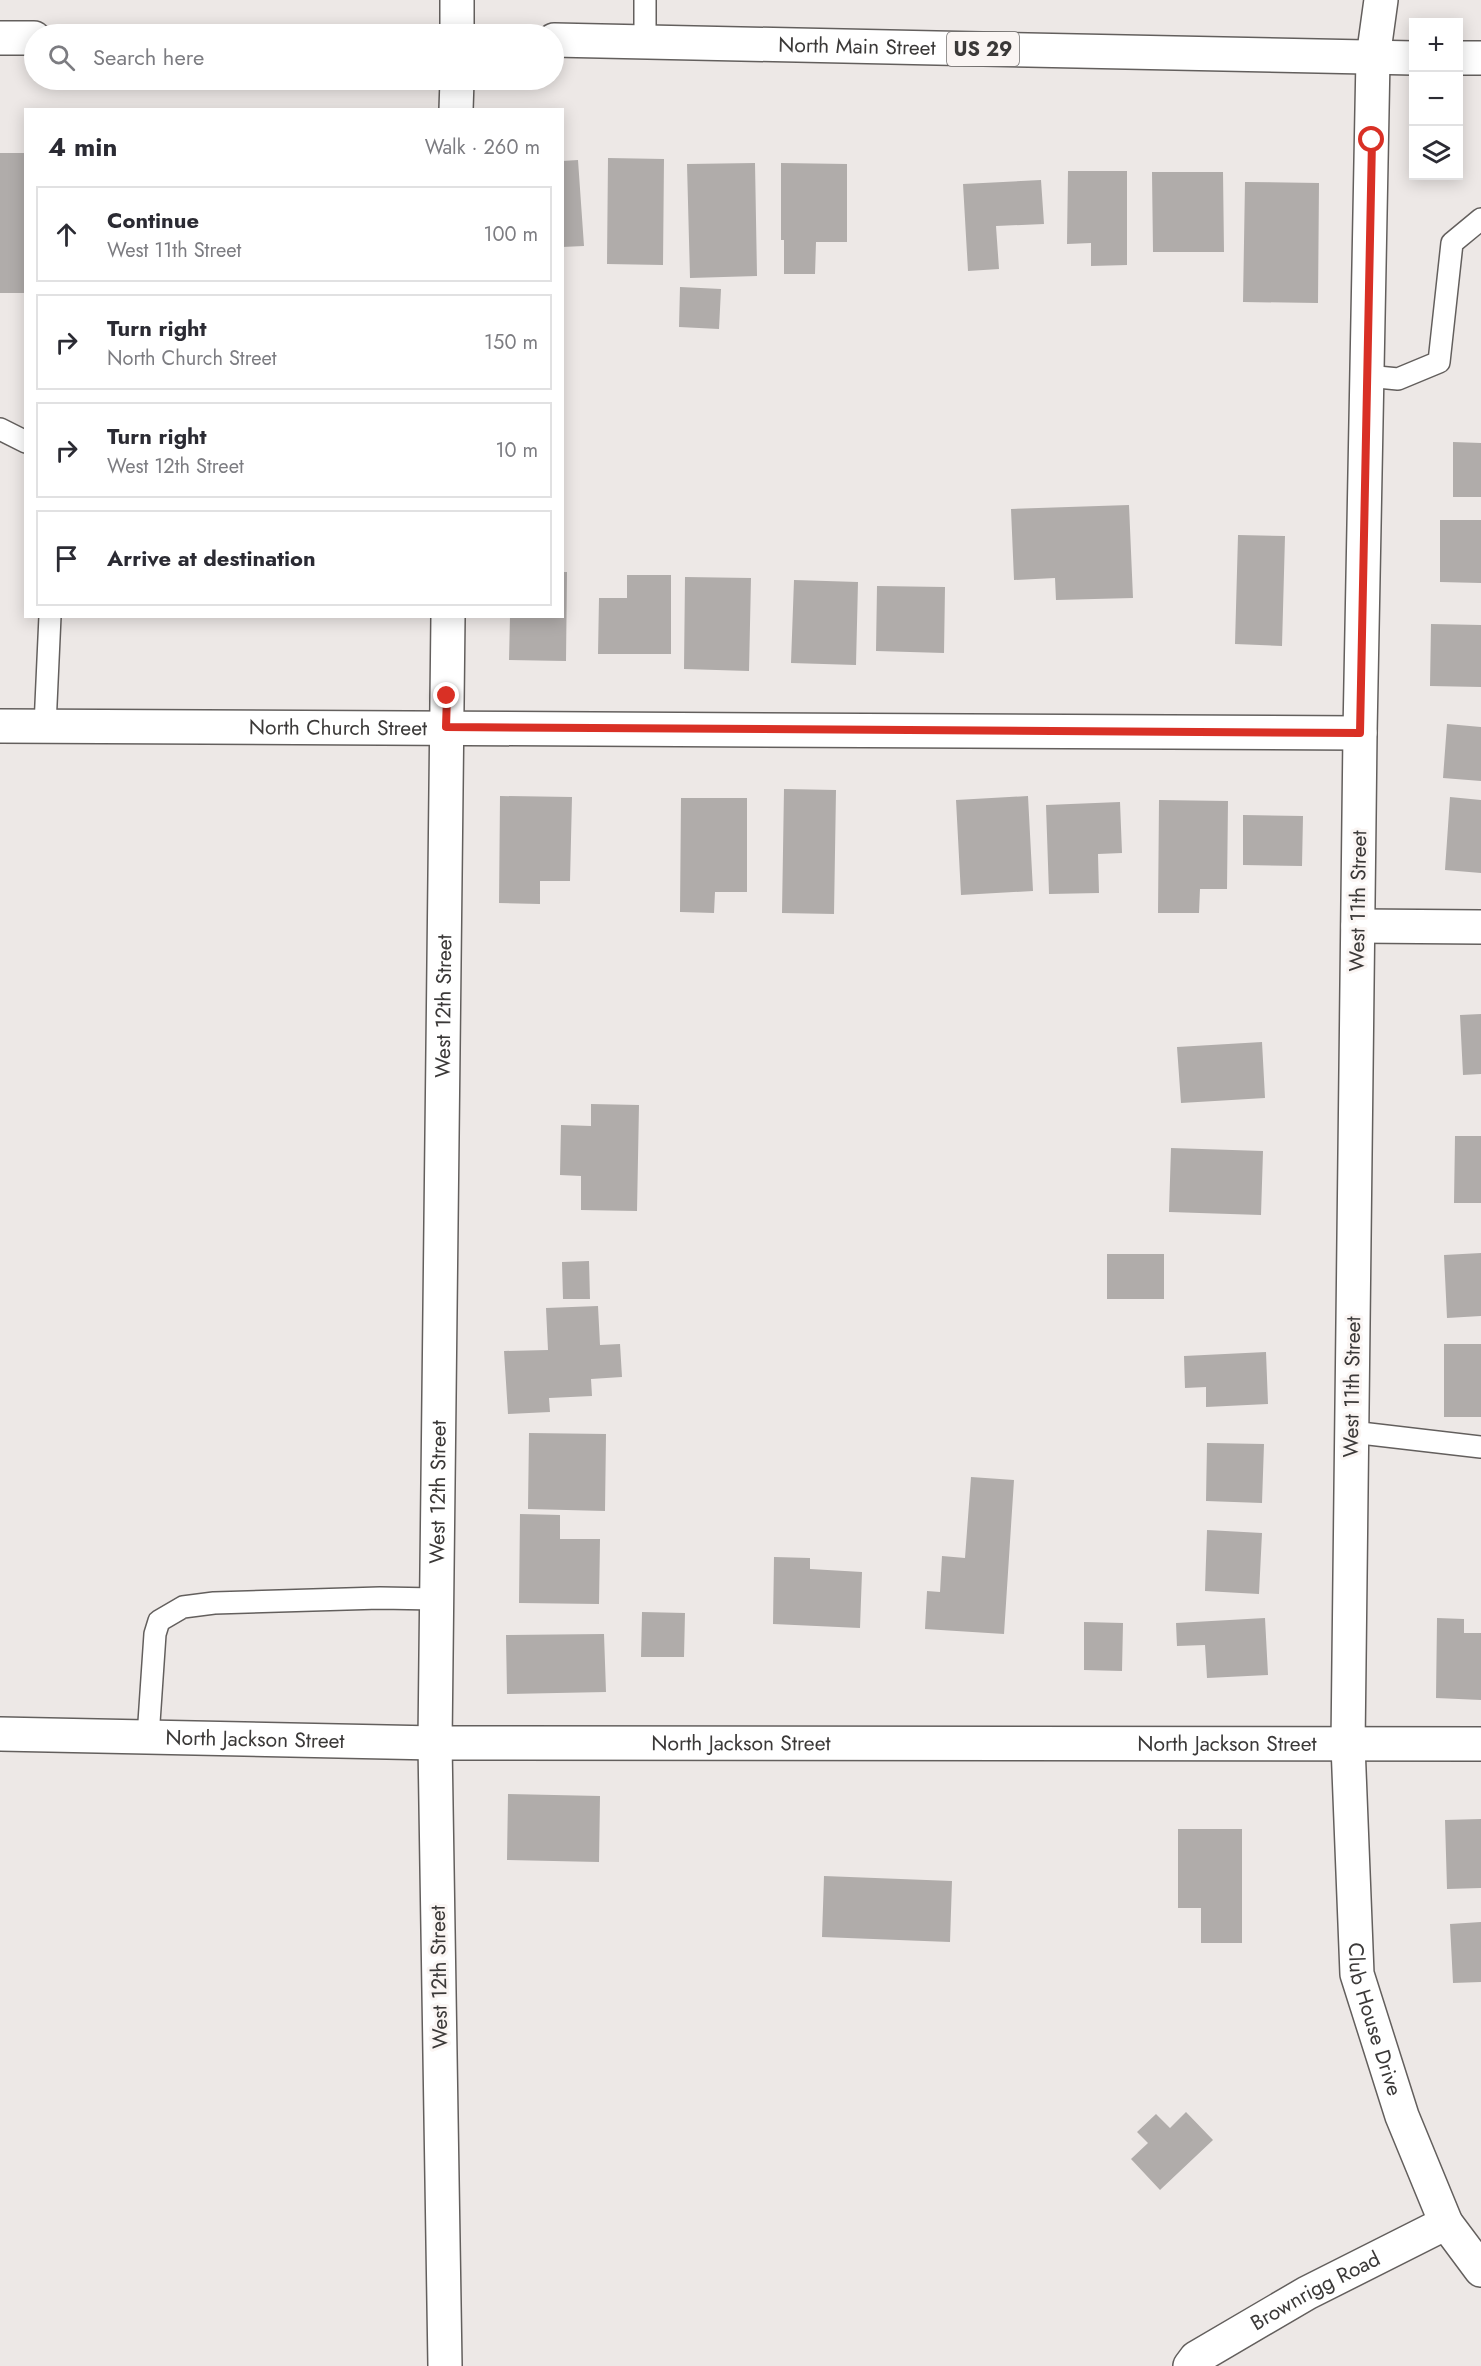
<!DOCTYPE html>
<meta charset="utf-8">
<style>
:root{--surface:#fff;--page:#f2f2f3;--text:#2b2b33;--muted:#7c7c81;--line:#e1e1e2}
body{margin:0;font-family:Jost,sans-serif;background:var(--page);color:var(--text)}
.controls{position:absolute;right:18px;top:18px;display:grid;overflow:hidden;border-radius:0px;box-shadow:0 3px 15px #0003}
.controls button{width:54px;height:54px;display:grid;place-items:center;padding:0;border:0;border-bottom:2px solid var(--line);background:var(--surface);color:var(--text);font:30px sans-serif}
.stop{position:absolute;width:18px;height:18px;margin:-14px;border:4px solid #d93025;border-radius:50%;background:#fff}
.stop.end{background:#d93025;border-color:#fff;box-shadow:0 2px 6px #0008}
.list{margin:0;padding:0;list-style:none}
h2{display:flex;justify-content:space-between;align-items:center;height:78px;margin:0;padding:0 24px;font-size:26px}
h2 small{font-size:20px;font-weight:400;color:var(--muted)}
.list li{display:grid;grid-template-columns:39px 1fr auto;gap:18px;align-items:center;box-sizing:border-box;height:96px;margin:0 12px 12px;padding:0 12px;border:2px solid var(--line);border-radius:0px}
.list b{display:block;font-size:22px;white-space:nowrap}
.list p{margin:0;font-size:20px;white-space:nowrap;color:var(--muted)}
.list em{font-size:20px;font-style:normal;color:var(--muted)}
.icon{flex:none;width:33px;height:33px;fill:none;stroke:currentColor;stroke-width:2;stroke-linecap:round;stroke-linejoin:round}
.map{position:relative;flex:none;width:1481px;height:2366px;overflow:hidden}
.search{position:absolute;background:var(--surface);box-shadow:0 3px 15px #0003;left:24px;top:24px;width:540px;height:66px;display:flex;align-items:center;gap:15px;box-sizing:border-box;padding:0 21px;border-radius:33px;color:var(--muted);font-size:22px}
.panel{position:absolute;background:var(--surface);box-shadow:0 3px 15px #0003;left:24px;top:108px;width:540px;height:510px;border-radius:0px}
.map>svg:first-child{display:block}
.building{fill:#b0acaa}
.lines{fill:none;stroke-linecap:round;stroke-linejoin:round}
.lane-casing{stroke:#635f5d;stroke-width:24}
.street-casing{stroke:#635f5d;stroke-width:36}
.secondary-casing{stroke:#635f5d;stroke-width:36}
.primary-casing{stroke:#635f5d;stroke-width:36}
.lane{stroke:#fff;stroke-width:21}
.street{stroke:#fff;stroke-width:33}
.secondary{stroke:#fff;stroke-width:33}
.primary{stroke:#fff;stroke-width:33}
.route{stroke:#d93025;stroke-width:8}
.labels{text-anchor:middle;dominant-baseline:central;stroke-width:6;stroke-linejoin:round;paint-order:stroke}
.shield{fill:#faf5f3;stroke:#747170;stroke-width:1.5}
.shield-label{font-size:20px;font-weight:bold;fill:#3b3938}
.street-label{font-size:21px;fill:#3b3938;stroke:#faf5f3}
</style>
<div class="map">
<svg width="1481" height="2366" viewBox="0 0 1481 2366">
<rect width="100%" height="100%" fill="#ede8e6"/>
<path class="building" d="M 0,153 L 26,153 L 26,293 L 0,293 Z
M 608,158 L 664,159 L 663,265 L 607,264 Z
M 578,160 L 584,246 L 562,247 L 562,161 Z
M 755,163 L 757,276 L 690,278 L 687,164 Z
M 781,163 L 847,164 L 847,242 L 816,242 L 815,274 L 784,274 L 784,240 L 781,240 Z
M 1068,171 L 1127,171 L 1127,265 L 1091,266 L 1091,243 L 1067,244 Z
M 1152,172 L 1223,172 L 1224,252 L 1153,252 Z
M 1041,180 L 1044,224 L 996,226 L 999,269 L 968,271 L 963,184 Z
M 1245,182 L 1319,183 L 1318,303 L 1243,302 Z
M 680,287 L 721,289 L 719,329 L 679,327 Z
M 1453,442 L 1481,443 L 1481,497 L 1453,497 Z
M 1129,505 L 1133,598 L 1056,600 L 1055,578 L 1014,580 L 1011,509 Z
M 1440,520 L 1481,520 L 1481,583 L 1440,582 Z
M 1238,535 L 1285,536 L 1282,646 L 1235,644 Z
M 562,572 L 567,572 L 566,661 L 509,660 L 510,616 L 562,616 Z
M 627,575 L 671,575 L 671,654 L 598,654 L 599,598 L 627,598 Z
M 685,577 L 751,578 L 749,671 L 684,669 Z
M 794,580 L 858,582 L 856,665 L 791,663 Z
M 877,586 L 945,587 L 944,653 L 876,651 Z
M 1431,624 L 1481,625 L 1481,687 L 1430,686 Z
M 1447,724 L 1481,727 L 1481,781 L 1443,778 Z
M 784,789 L 836,790 L 834,914 L 782,913 Z
M 500,796 L 572,797 L 570,881 L 540,881 L 540,904 L 499,903 Z
M 1028,796 L 1033,891 L 961,895 L 956,800 Z
M 1450,797 L 1481,800 L 1481,873 L 1445,870 Z
M 681,798 L 747,798 L 747,892 L 715,892 L 714,913 L 680,912 Z
M 1159,800 L 1228,801 L 1227,889 L 1200,889 L 1199,913 L 1158,913 Z
M 1120,802 L 1122,853 L 1098,854 L 1099,893 L 1049,894 L 1046,805 Z
M 1243,815 L 1303,816 L 1302,866 L 1243,865 Z
M 1481,1014 L 1481,1074 L 1463,1075 L 1460,1015 Z
M 1262,1042 L 1265,1098 L 1181,1103 L 1177,1047 Z
M 591,1104 L 639,1105 L 637,1211 L 581,1210 L 581,1176 L 560,1175 L 561,1125 L 591,1126 Z
M 1455,1136 L 1481,1136 L 1481,1203 L 1454,1203 Z
M 1171,1148 L 1263,1151 L 1261,1215 L 1169,1212 Z
M 1481,1253 L 1481,1316 L 1447,1318 L 1444,1255 Z
M 1107,1254 L 1164,1254 L 1164,1299 L 1107,1299 Z
M 589,1261 L 590,1299 L 563,1299 L 562,1262 Z
M 598,1306 L 600,1345 L 620,1344 L 622,1377 L 591,1379 L 592,1396 L 549,1398 L 550,1412 L 508,1414 L 504,1351 L 548,1350 L 546,1308 Z
M 1444,1344 L 1481,1344 L 1481,1417 L 1444,1417 Z
M 1266,1352 L 1268,1404 L 1206,1407 L 1206,1387 L 1185,1388 L 1184,1356 Z
M 529,1433 L 606,1434 L 605,1511 L 528,1509 Z
M 1207,1443 L 1264,1444 L 1262,1503 L 1206,1501 Z
M 971,1477 L 1014,1480 L 1004,1634 L 925,1629 L 927,1591 L 940,1592 L 942,1556 L 965,1558 Z
M 520,1514 L 560,1515 L 560,1539 L 600,1539 L 599,1604 L 519,1603 Z
M 1207,1530 L 1262,1533 L 1259,1594 L 1205,1591 Z
M 774,1557 L 810,1558 L 810,1569 L 862,1572 L 860,1628 L 773,1624 Z
M 642,1612 L 685,1613 L 684,1657 L 641,1657 Z
M 1265,1618 L 1268,1675 L 1207,1678 L 1205,1645 L 1177,1646 L 1176,1623 Z
M 1437,1618 L 1464,1619 L 1464,1633 L 1481,1633 L 1481,1700 L 1436,1698 Z
M 1084,1622 L 1123,1623 L 1122,1671 L 1084,1670 Z
M 604,1634 L 606,1692 L 507,1694 L 506,1635 Z
M 508,1794 L 600,1796 L 599,1862 L 507,1860 Z
M 1481,1819 L 1481,1888 L 1447,1889 L 1445,1820 Z
M 1178,1829 L 1242,1829 L 1242,1943 L 1201,1943 L 1201,1908 L 1178,1908 Z
M 824,1876 L 952,1881 L 950,1942 L 822,1937 Z
M 1481,1922 L 1481,1982 L 1453,1983 L 1450,1924 Z
M 1186,2112 L 1213,2140 L 1160,2190 L 1131,2159 L 1148,2143 L 1137,2132 L 1156,2114 L 1170,2128 Z"/>
<g class="lines">
<g class="lane-casing">
<path id="lane" d="M 645,42 L 645,0
M 1367,376 L 1398,379 L 1439,362 L 1452,243 L 1481,219
M 0,429 L 26,442
M 45,726 L 50,616
M 1352,1432 L 1481,1447
M 148,1737 L 155,1634 L 159,1621 L 183,1607 L 214,1603 L 380,1598 L 436,1599"/>
</g>
<g class="street-casing">
<g id="street">
<path d="M 457,0 L 457,34"/>
<path d="M 1373,58 L 1381,0"/>
<path d="M 456,110 L 457,80"/>
<path id="s1" d="M 0,726 L 1360,733"/>
<path d="M 1358,926 L 1481,927"/>
<path id="s2" d="M 0,1734 L 435,1743 L 1481,1744"/>
<path id="s3" d="M 445,2366 L 435,1743 L 448,616"/>
<path id="s4" d="M 1190,2366 L 1196,2358 L 1307,2293 L 1446,2223"/>
</g>
</g>
<g class="secondary-casing">
<g id="secondary">
<path id="s5" d="M 1373,58 L 1360,733 L 1348,1745 L 1357,1974 L 1402,2116 L 1446,2223 L 1481,2270"/>
</g>
</g>
<g class="primary-casing">
<g id="primary">
<path d="M 0,38 L 34,38"/>
<path id="s6" d="M 554,40 L 1414,58"/>
<path d="M 1458,58 L 1481,58"/>
</g>
</g>
<use href="#lane" class="lane"/>
<use href="#street" class="street"/>
<use href="#secondary" class="secondary"/>
<use href="#primary" class="primary"/>
</g>
<g class="lines">
<path class="route" d="M 447,696 L 446,727 L 1360,733 L 1372,140"/>
</g>
<g class="labels">
<rect class="shield" x="947" y="32" width="72" height="34" rx="4.5"/>
<g class="shield-label">
<text x="983" y="49">US 29</text>
</g>
<g class="street-label">
<text stroke="none"><textPath href="#s6" startOffset="303">North Main Street</textPath></text>
<text stroke="none"><textPath href="#s1" startOffset="338">North Church Street</textPath></text>
<text transform="translate(1358 901) rotate(-89)">West 11th Street</text>
<text stroke="none"><textPath href="#s3" startOffset="1360">West 12th Street</textPath></text>
<text transform="translate(1352 1387) rotate(-89)">West 11th Street</text>
<text stroke="none"><textPath href="#s3" startOffset="874">West 12th Street</textPath></text>
<text stroke="none"><textPath href="#s2" startOffset="255">North Jackson Street</textPath></text>
<text stroke="none"><textPath href="#s2" startOffset="741">North Jackson Street</textPath></text>
<text stroke="none"><textPath href="#s2" startOffset="1227">North Jackson Street</textPath></text>
<text transform="translate(439 1977) rotate(-91)">West 12th Street</text>
<text stroke="none"><textPath href="#s5" startOffset="1964">Club House Drive</textPath></text>
<text stroke="none"><textPath href="#s4" startOffset="147">Brownrigg Road</textPath></text>
</g>
</g>
</svg>
<div class="controls">
<button>+</button>
<button>−</button>
<button><svg class="icon" aria-label="layers" viewBox="0 0 24 24"><path d="M12 4l9 5-9 5-9-5zM3 14l9 5 9-5"/></svg></button>
</div>
<div class="stop" style="left:1372px;top:140px"></div>
<div class="stop end" style="left:447px;top:696px"></div>
<div class="search"><svg class="icon" aria-label="search" viewBox="0 0 24 24"><circle cx="10" cy="10" r="6"/><path d="M15 15l6 6"/></svg>Search here</div>
<section class="panel">
<h2>4 min<small>Walk · 260 m</small></h2>
<ul class="list">
<li><svg class="icon" aria-label="ahead" viewBox="0 0 24 24"><path d="M12 20V5M6 11l6-6 6 6"/></svg><div><b>Continue</b><p>West 11th Street</p></div><em>100 m</em></li>
<li><svg class="icon" aria-label="right" viewBox="0 0 24 24"><path d="M7 20v-9h11M14 6l5 5-5 5"/></svg><div><b>Turn right</b><p>North Church Street</p></div><em>150 m</em></li>
<li><svg class="icon" aria-label="right" viewBox="0 0 24 24"><path d="M7 20v-9h11M14 6l5 5-5 5"/></svg><div><b>Turn right</b><p>West 12th Street</p></div><em>10 m</em></li>
<li><svg class="icon" aria-label="arrive" viewBox="0 0 24 24"><path d="M6 21V4h12l-3 4 3 4H6"/></svg><div><b>Arrive at destination</b></div></li>
</ul>
</section>
</div>
